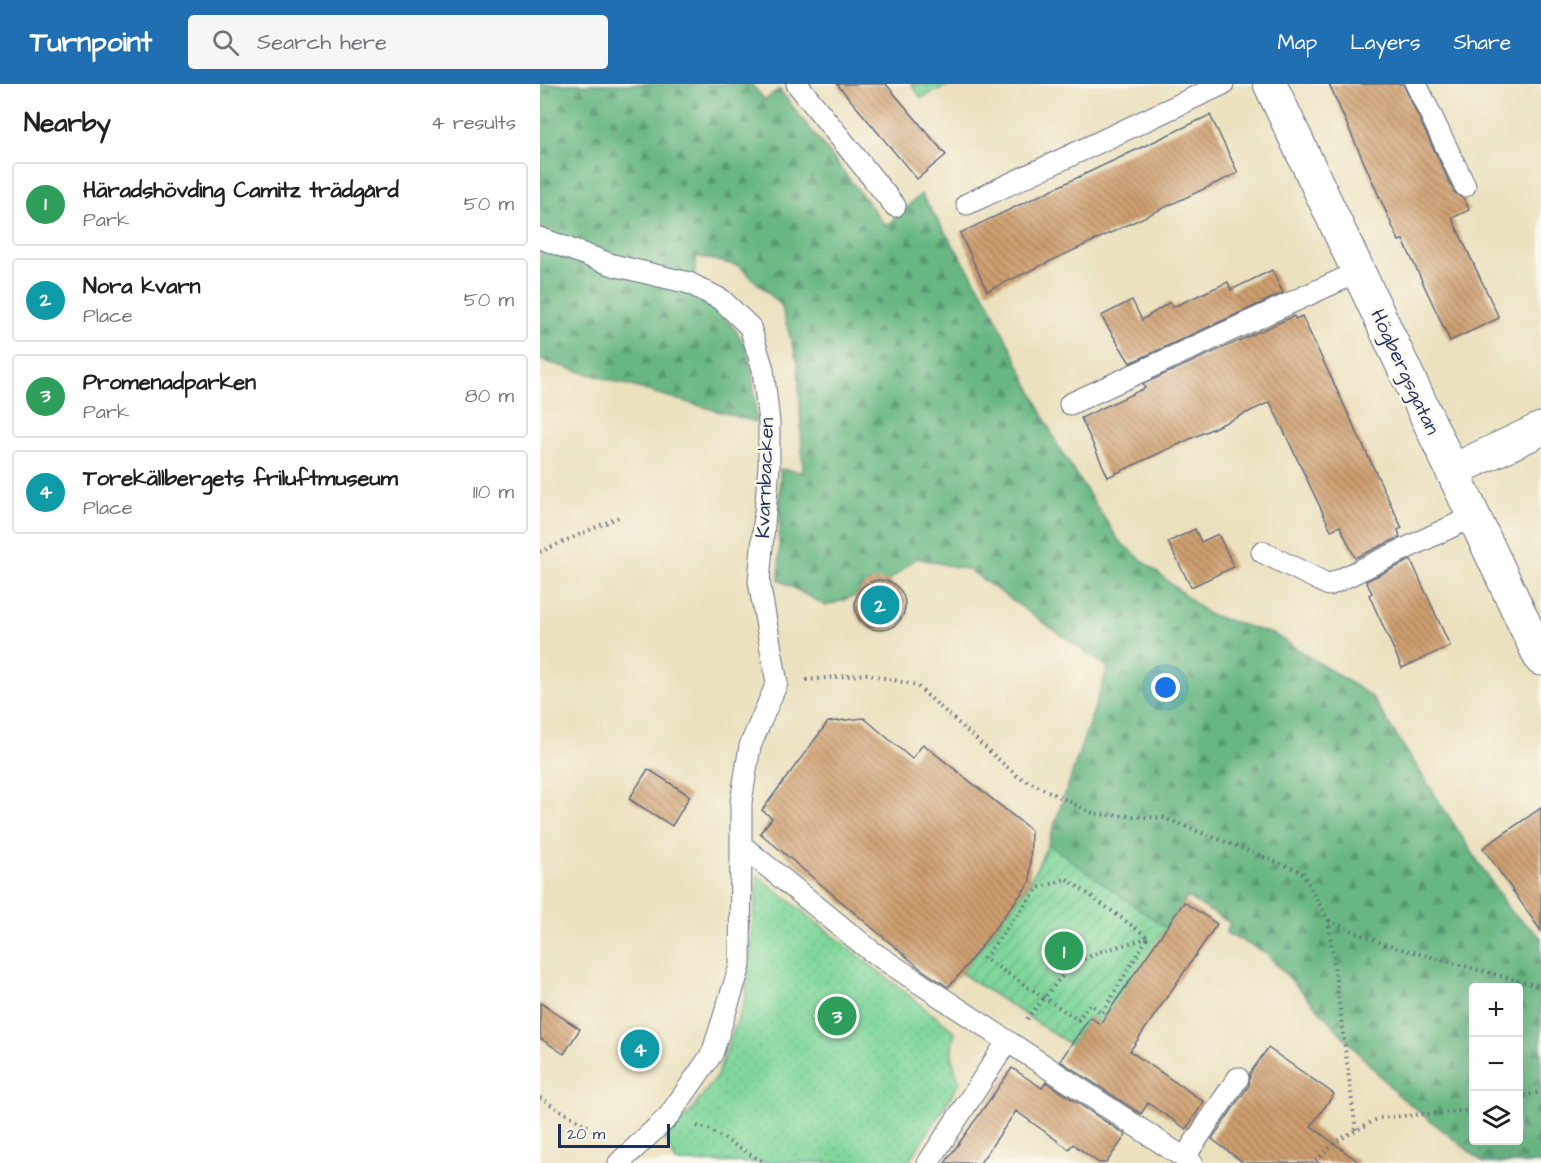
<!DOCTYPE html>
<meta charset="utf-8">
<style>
:root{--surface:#fff;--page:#f6f6f6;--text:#202124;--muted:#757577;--line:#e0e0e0;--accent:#1f6fb2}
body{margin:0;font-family:"Architects Daughter",sans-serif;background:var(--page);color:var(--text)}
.controls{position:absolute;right:18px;bottom:18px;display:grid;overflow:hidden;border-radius:6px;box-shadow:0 6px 24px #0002}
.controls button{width:54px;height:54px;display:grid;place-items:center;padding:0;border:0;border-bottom:2px solid var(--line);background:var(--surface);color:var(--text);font:30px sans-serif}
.scale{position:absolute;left:18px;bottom:15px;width:112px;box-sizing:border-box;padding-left:6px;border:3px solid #1b2f5e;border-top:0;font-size:16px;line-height:21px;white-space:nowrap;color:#1b2f5e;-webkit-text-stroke:4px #fbf7ec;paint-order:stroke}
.you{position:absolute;left:626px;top:604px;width:21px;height:21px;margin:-15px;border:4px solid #fff;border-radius:50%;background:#1a73e8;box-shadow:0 0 0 9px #1a73e833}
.badge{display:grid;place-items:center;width:39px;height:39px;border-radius:50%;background:var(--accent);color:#fff;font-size:20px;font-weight:700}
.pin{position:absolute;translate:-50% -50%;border:3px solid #fff;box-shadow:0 2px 6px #0006}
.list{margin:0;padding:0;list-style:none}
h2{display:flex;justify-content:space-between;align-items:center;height:78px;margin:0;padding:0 24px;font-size:26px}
h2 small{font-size:20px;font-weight:400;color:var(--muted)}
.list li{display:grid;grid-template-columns:39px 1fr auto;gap:18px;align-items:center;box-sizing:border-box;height:84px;margin:0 12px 12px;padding:0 12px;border:2px solid var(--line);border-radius:6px}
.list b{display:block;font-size:22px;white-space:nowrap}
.list p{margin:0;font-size:20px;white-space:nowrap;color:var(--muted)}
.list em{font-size:20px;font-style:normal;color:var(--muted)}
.icon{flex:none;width:33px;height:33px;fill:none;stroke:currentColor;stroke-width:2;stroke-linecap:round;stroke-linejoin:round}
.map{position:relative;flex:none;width:1001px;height:1079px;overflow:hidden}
header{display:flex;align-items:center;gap:36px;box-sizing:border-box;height:84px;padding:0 30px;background:var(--accent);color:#fff}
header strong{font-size:28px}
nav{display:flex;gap:33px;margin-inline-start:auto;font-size:21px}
.search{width:420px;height:54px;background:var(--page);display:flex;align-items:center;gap:15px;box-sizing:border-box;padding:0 21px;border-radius:6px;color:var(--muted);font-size:22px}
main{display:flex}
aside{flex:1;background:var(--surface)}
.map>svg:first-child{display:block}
.forest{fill:url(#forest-firs);stroke:#417370;stroke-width:1.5;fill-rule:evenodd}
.park{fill:url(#park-dots);stroke:#4d827c;stroke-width:1.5}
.garden{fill:url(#garden-furrows);stroke:#4d827c;stroke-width:1.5}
.building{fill:url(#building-back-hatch)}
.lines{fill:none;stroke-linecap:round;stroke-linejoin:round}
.lane-casing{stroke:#646d80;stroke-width:23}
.street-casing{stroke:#646d80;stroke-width:35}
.path{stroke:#646d80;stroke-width:4;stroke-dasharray:1.5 4.5;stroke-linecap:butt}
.lane{stroke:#fff;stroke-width:21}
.street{stroke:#fff;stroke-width:33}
.labels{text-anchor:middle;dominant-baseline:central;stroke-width:5;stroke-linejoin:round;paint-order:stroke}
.street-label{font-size:20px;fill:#1b2f5e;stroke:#fbf7ec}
</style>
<header>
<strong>Turnpoint</strong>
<div class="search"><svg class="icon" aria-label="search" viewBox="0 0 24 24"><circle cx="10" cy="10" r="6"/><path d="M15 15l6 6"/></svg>Search here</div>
<nav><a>Map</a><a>Layers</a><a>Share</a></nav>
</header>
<main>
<aside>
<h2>Nearby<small>4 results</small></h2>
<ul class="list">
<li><span class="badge" style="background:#2e9e5b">1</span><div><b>Häradshövding Camitz trädgård</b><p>Park</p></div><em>50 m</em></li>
<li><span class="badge" style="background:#0f9aa8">2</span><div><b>Nora kvarn</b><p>Place</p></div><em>50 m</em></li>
<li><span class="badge" style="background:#2e9e5b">3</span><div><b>Promenadparken</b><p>Park</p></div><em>80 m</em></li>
<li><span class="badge" style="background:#0f9aa8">4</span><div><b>Torekällbergets friluftmuseum</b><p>Place</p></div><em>110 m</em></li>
</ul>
</aside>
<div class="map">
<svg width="1001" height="1079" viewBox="0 0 1001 1079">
<defs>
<pattern id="forest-firs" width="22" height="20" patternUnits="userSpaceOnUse" patternTransform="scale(1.5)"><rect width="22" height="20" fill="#67b782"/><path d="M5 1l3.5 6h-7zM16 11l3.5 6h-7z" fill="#54956e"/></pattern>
<pattern id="park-dots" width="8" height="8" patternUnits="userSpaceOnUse" patternTransform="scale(1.5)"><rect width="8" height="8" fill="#7fd69a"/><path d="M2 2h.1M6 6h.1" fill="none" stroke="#6db887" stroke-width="1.8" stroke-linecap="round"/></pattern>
<pattern id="garden-furrows" width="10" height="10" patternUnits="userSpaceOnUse" patternTransform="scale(1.5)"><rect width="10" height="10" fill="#7fd69a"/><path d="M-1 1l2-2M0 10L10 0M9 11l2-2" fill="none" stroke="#6db887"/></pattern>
<pattern id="building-back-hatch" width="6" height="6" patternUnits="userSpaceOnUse" patternTransform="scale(1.5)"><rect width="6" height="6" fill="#ce9e6e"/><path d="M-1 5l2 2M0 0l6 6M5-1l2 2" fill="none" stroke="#a6815e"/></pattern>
</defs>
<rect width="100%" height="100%" fill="#fbf7ec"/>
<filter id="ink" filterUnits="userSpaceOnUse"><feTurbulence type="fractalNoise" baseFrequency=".0167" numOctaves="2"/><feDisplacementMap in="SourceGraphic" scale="12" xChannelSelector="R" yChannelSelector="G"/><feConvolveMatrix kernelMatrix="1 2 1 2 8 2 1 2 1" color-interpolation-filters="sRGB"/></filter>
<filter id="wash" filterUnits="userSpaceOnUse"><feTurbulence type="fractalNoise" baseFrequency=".008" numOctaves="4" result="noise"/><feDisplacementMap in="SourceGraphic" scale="24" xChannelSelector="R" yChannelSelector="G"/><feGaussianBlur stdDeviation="1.35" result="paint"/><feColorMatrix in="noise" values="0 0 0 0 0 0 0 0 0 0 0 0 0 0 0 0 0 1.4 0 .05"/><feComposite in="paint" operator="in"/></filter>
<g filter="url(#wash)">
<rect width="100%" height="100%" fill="#ebe1be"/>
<path class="forest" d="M 0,0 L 211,0 L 225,16 L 239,5 L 346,142 L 381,110 L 447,215 L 519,364 L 579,457 L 668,530 L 735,551 L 831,612 L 970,827 L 1001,853 L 1001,1079 L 944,1079 L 857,1010 L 726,869 L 686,849 L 690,839 L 647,813 L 627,845 L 508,760 L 568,584 L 429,486 L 376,474 L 349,497 L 328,498 L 315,512 L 286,522 L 239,496 L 240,385 L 263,388 L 258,280 L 241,221 L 199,182 L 157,172 L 151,211 C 212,246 213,272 216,338 L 0,276 ZM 933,904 L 978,904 L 978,1056 L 933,1056 Z"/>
<path class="park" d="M 371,0 L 411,0 L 381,14 Z
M 218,792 L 415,948 C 409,968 412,980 420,998 L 368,1079 L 136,1078 L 124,1052 L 149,1030 L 177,992 L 205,916 Z"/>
<path class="garden" d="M 508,760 L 627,845 L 560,940 L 550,933 L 531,961 L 421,889 L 490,798 Z"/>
<g id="blocks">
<path class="building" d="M 297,0 L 346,0 L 406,71 L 377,95 Z
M 789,0 L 863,0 L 914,108 L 924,115 L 929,126 L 912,134 L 959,234 L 910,257 L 863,156 L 859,157 Z
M 670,31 L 698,89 L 447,207 L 420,149 Z
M 732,186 L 743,209 L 590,279 L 561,232 L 592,216 L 602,236 L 630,218 L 633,223 L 688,198 L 691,206 Z
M 754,232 L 755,235 L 762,232 L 862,444 L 858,446 L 860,453 L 815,474 L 800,442 L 791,446 L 730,318 L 568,393 L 541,334 L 605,304 L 603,300 Z
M 655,445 L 661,458 L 678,450 L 694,483 L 651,503 L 628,458 Z
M 871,476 L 910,562 L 862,584 L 829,511 L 832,509 L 826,497 Z
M315 521a25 25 0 1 1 50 0a25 25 0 1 1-50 0Z
M 324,634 L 372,675 L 383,660 L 491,746 L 490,798 L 421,889 L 408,903 L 381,885 L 220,749 L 232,734 L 222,726 L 288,638 Z
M 108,685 L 150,712 L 132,742 L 89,715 Z
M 1001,724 L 1001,847 L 943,764 Z
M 644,818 L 677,840 L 590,967 L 664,1018 L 646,1045 L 608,1019 L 601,1030 L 520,977 L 550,933 L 560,940 Z
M 0,919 L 40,945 L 24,970 L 0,954 Z
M 728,964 L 794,1010 L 771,1042 L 820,1079 L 704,1079 L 672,1055 L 709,1001 L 710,989 Z
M 472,984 L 502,1004 L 506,998 L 586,1051 L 566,1079 L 559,1079 L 533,1060 L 529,1065 L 476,1027 L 440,1079 L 405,1079 Z"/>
</g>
</g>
<g filter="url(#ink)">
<use href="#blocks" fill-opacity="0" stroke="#646d80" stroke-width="1.5"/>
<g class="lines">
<g class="lane-casing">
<path id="lane" d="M 257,0 L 355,122
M 876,0 L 925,102
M 427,120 L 683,0
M 0,154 L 73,181 L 149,199 L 182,216 L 210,243 L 223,285 L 229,338 L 229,382 L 219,498 L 237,599 L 210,662 L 201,718 L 201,761 L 331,867 L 652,1079
M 530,320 L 818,188
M 722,468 L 789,501 L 934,432
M 644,1074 L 698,994
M 79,1079 L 128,1033 L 172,970 L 200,882 L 201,761
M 388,1079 L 467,958"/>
</g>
<g class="street-casing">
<path id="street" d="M 730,0 L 1001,575
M 912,387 L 1001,345"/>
</g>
<path class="path" d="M 0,468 L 79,433
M 266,596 L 327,590 L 376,601 L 477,692 L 555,730 L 624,734 L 762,788 L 788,836 L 816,1047
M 527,795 L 608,853 L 562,929 L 550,920 L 538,936 L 444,874 L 498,804 Z
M 789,837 L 847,861 L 1001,903
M 487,935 L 531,881 L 559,868 L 608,854
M 978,1013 L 1001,1008
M 0,1014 L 64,1052
M 157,1042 L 168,1045 L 225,1079
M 776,1077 L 795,1058 L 839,1034 L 933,1026"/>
<use href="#lane" class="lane"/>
<use href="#street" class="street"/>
</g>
</g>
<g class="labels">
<g class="street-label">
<text transform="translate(865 288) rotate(65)">Högbergsgatan</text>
<text transform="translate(225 394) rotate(-88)">Kvarnbacken</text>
</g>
</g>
</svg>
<div class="controls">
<button>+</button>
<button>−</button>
<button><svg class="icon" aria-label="layers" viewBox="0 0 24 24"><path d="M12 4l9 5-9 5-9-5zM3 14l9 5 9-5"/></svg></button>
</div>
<div class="scale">20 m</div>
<div class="you"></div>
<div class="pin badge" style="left:524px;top:867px;background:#2e9e5b">1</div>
<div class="pin badge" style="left:340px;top:521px;background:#0f9aa8">2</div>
<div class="pin badge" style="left:297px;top:932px;background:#2e9e5b">3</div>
<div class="pin badge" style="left:100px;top:965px;background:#0f9aa8">4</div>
</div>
</main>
